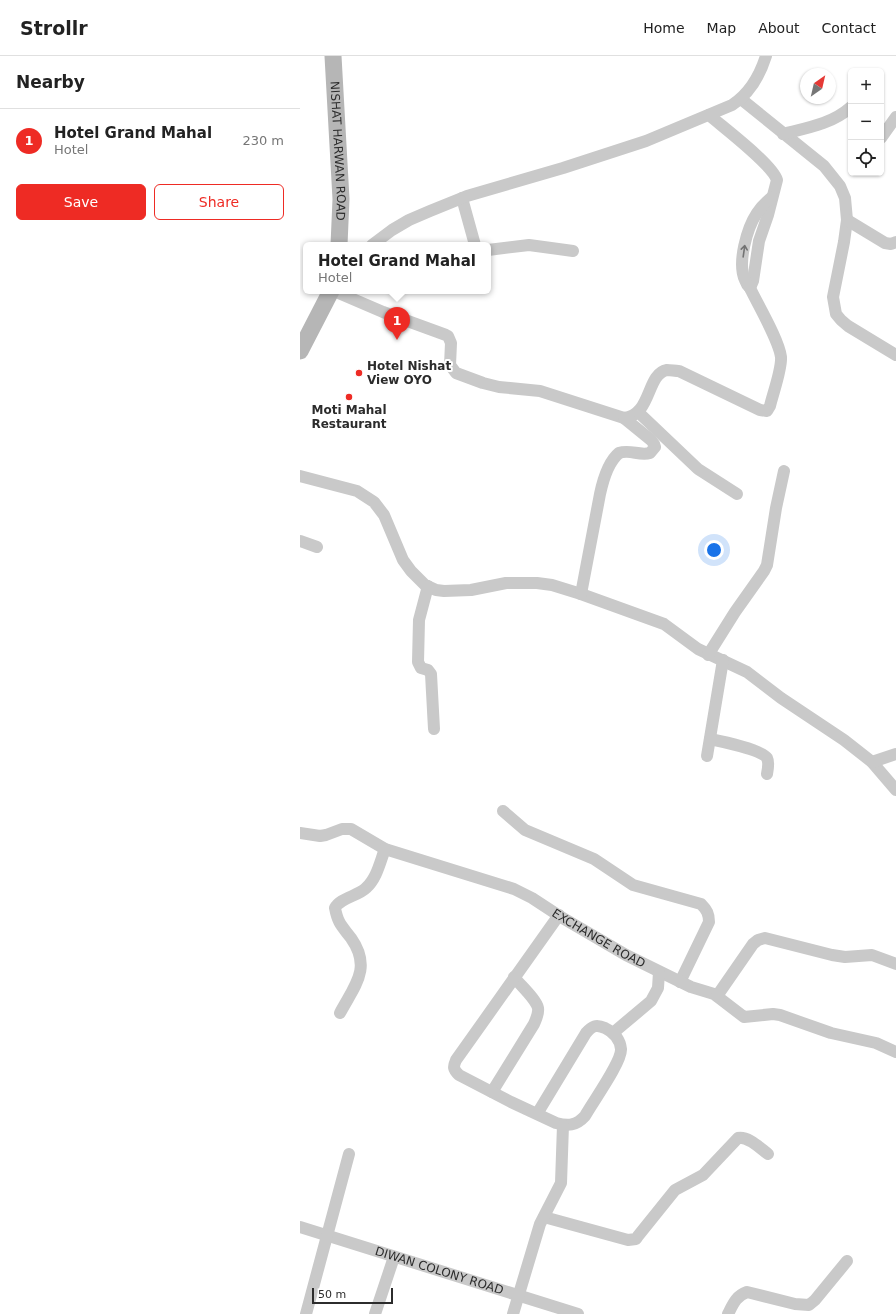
<!DOCTYPE html>
<meta charset="utf-8">
<style>
:root{--surface:#fff;--page:#f6f6f6;--text:#222;--muted:#767676;--line:#e0e0e0;--accent:#ee2b24}
body{margin:0;font-family:"DejaVu Sans",sans-serif;background:var(--page);color:var(--text)}
.controls{position:absolute;right:12px;top:12px;display:grid;overflow:hidden;border-radius:6px;box-shadow:0 1px 3px #0004}
.controls button{width:36px;height:36px;display:grid;place-items:center;padding:0;border:0;border-bottom:1px solid var(--line);background:var(--surface);color:var(--text);font:20px sans-serif}
.compass{position:absolute;left:500px;top:12px;width:36px;height:36px;border-radius:50%;background:var(--surface);box-shadow:0 1px 3px #0004;rotate:34deg}
.scale{position:absolute;left:12px;bottom:10px;width:81px;box-sizing:border-box;padding-left:4px;border:2px solid #2c2c2c;border-top:0;font-size:11px;line-height:14px;white-space:nowrap;color:#2c2c2c;-webkit-text-stroke:3px #fff;paint-order:stroke}
.you{position:absolute;left:414px;top:494px;width:14px;height:14px;margin:-10px;border:3px solid #fff;border-radius:50%;background:#1a73e8;box-shadow:0 0 0 6px #1a73e833}
.badge{display:grid;place-items:center;width:26px;height:26px;border-radius:50%;background:var(--accent);color:#fff;font-size:13px;font-weight:700}
.pin{position:absolute;translate:-50% -33px;filter:drop-shadow(0 1px 2px #0008)}
.pin::after{content:'';position:absolute;top:21px;width:14px;height:12px;background:inherit;clip-path:polygon(0 0,100% 0,50% 100%)}
.popup{position:absolute;left:3px;top:186px;width:188px;height:52px;box-sizing:border-box;display:grid;place-content:center;border-radius:6px;background:var(--surface);filter:drop-shadow(0 1px 3px #0005);font-size:13px;white-space:nowrap;color:var(--muted)}
.popup b{font-size:15px;color:var(--text)}
.popup::after{content:'';position:absolute;left:50%;top:100%;margin-left:-8px;border:8px solid transparent;border-top-color:var(--surface)}
.list{margin:0;padding:0;list-style:none}
h2{display:flex;justify-content:space-between;align-items:center;height:52px;margin:0;padding:0 16px;font-size:17px}
h2 small{font-size:13px;font-weight:400;color:var(--muted)}
.list li{display:grid;grid-template-columns:26px 1fr auto;gap:12px;align-items:center;box-sizing:border-box;height:64px;padding:0 16px;border-top:1px solid var(--line)}
.list b{display:block;font-size:15px;white-space:nowrap}
.list p{margin:0;font-size:13px;white-space:nowrap;color:var(--muted)}
.list em{font-size:13px;font-style:normal;color:var(--muted)}
.actions{display:flex;gap:8px;padding:12px 16px}
.actions a{flex:1;padding:9px 0;border:1px solid var(--accent);border-radius:6px;text-align:center;font-size:14px;color:var(--accent)}
.actions .main{background:var(--accent);color:#fff}
.icon{flex:none;width:22px;height:22px;fill:none;stroke:currentColor;stroke-width:2;stroke-linecap:round;stroke-linejoin:round}
.map{position:relative;flex:none;width:596px;height:1258px;overflow:hidden}
header{display:flex;align-items:center;gap:24px;box-sizing:border-box;height:56px;padding:0 20px;background:var(--surface);border-bottom:1px solid var(--line)}
header strong{font-size:19px}
nav{display:flex;gap:22px;margin-inline-start:auto;font-size:14px}
main{display:flex}
aside{flex:1;background:var(--surface)}
.map>svg:first-child{display:block}
.lines{fill:none;stroke-linecap:round;stroke-linejoin:round}
.street{stroke:#c9c9c9;stroke-width:12}
.secondary{stroke:#b6b6b6;stroke-width:17}
.oneway{stroke:#737373}
.poi-dot{fill:#ee2b24;stroke:#fff;stroke-width:1.5}
.labels{text-anchor:middle;dominant-baseline:central;stroke-width:4;stroke-linejoin:round;paint-order:stroke}
.street-label{font-size:12px;fill:#2c2c2c;stroke:#fff}
.poi-label{font-size:12px;font-weight:bold;fill:#2c2c2c;stroke:#fff;text-anchor:start}
</style>
<header>
<strong>Strollr</strong>
<nav><a>Home</a><a>Map</a><a>About</a><a>Contact</a></nav>
</header>
<main>
<aside>
<h2>Nearby<small></small></h2>
<ul class="list">
<li><span class="badge">1</span><div><b>Hotel Grand Mahal</b><p>Hotel</p></div><em>230 m</em></li>
</ul>
<div class="actions"><a class="main">Save</a><a>Share</a></div>
</aside>
<div class="map">
<svg width="596" height="1258" viewBox="0 0 596 1258">
<rect width="100%" height="100%" fill="#fff"/>
<g class="lines">
<g class="street">
<path d="M 441,43 L 524,110 L 540,130 L 545,142 L 547,164 L 544,186 L 533,241 L 536,258 L 541,264 L 548,270 L 596,299"/>
<path d="M 409,59 C 424,72 472,108 477,124 L 468,159 L 459,185 L 453,225 L 450,232"/>
<path d="M 483,78 C 507,72 532,68 551,51"/>
<path d="M 581,82 L 596,61"/>
<path d="M 162,142 L 175,189"/>
<path d="M 547,164 L 585,187 L 591,188 L 596,186"/>
<path d="M 72,189 L 92,174 L 109,164 L 130,155 L 167,140 L 263,112 L 346,85 L 432,49 C 449,38 460,19 466,0"/>
<path d="M 188,194 L 229,189 L 273,195"/>
<path d="M 34,235 L 83,256 L 146,279 L 148,280 L 151,287 L 150,309 L 156,317 L 183,327 L 199,331 L 240,335 L 324,362 C 352,359 346,318 367,314 C 371,314 375,315 379,315 L 460,354 L 467,355 L 470,350 C 473,337 482,313 481,301 C 479,284 458,249 450,232 C 448,230 446,227 445,224 C 437,207 447,172 457,157 C 461,151 466,146 472,141"/>
<path d="M 338,356 L 398,413 L 437,438"/>
<path d="M 0,420 L 57,435 L 74,446 L 84,459 L 103,504 L 111,515 L 125,529 L 136,534 L 144,535 L 171,534 L 206,527 L 237,527 L 252,529 L 281,538 L 364,568 L 398,593 L 447,616 L 481,642 L 544,684 L 572,706 L 596,734"/>
<path d="M 0,485 L 17,491"/>
<path d="M 128,530 L 119,564 L 118,606 L 121,612 L 128,614 L 131,618 L 134,673"/>
<path d="M 281,538 L 300,438 C 303,424 308,406 319,397 C 330,393 339,400 350,397 L 355,391 L 354,388 L 351,384 L 324,362"/>
<path d="M 408,599 L 435,556 L 464,515 L 467,509 L 476,452 L 484,415"/>
<path d="M 410,683 C 420,685 462,694 467,702 C 469,706 468,713 467,718"/>
<path d="M 407,700 L 423,604"/>
<path d="M 572,706 L 596,698"/>
<path d="M 203,755 L 225,774 L 294,803 L 333,829 L 401,848 C 407,854 409,858 409,866 L 380,926"/>
<path id="s1" d="M 0,777 L 20,780 L 26,779 L 42,773 L 51,773 L 85,793 L 214,833 L 232,842 L 261,861 L 326,899 L 391,931 L 414,938 L 444,961 L 473,958 L 480,959 L 531,977 L 576,987 L 596,996"/>
<path d="M 417,940 L 453,888 L 458,884 L 465,882 L 532,899 L 545,901 L 572,899 L 596,908"/>
<path d="M 40,957 C 55,929 72,912 51,882 C 42,870 38,868 35,852 C 40,842 58,840 66,832 C 77,822 80,806 85,793"/>
<path d="M 313,977 L 351,945 L 358,932 L 359,916"/>
<path d="M 192,1036 L 234,968 C 236,963 239,958 238,952 C 236,943 220,929 214,921"/>
<path d="M 237,1058 L 286,977 C 292,970 296,968 305,972 C 313,976 320,983 321,993 C 322,1006 292,1047 285,1060 C 276,1070 268,1070 256,1067 L 211,1046 L 159,1019 C 153,1013 153,1011 156,1004 L 259,859"/>
<path d="M 244,1161 L 328,1184 L 336,1183 L 338,1180 L 375,1134 L 403,1119 L 438,1082 C 448,1080 460,1092 468,1098"/>
<path id="s2" d="M 0,1171 L 278,1258"/>
<path d="M 6,1258 L 49,1098"/>
<path d="M 75,1258 L 94,1201"/>
<path d="M 213,1258 L 240,1168 L 261,1127 L 263,1069"/>
<path d="M 428,1258 C 433,1248 436,1240 447,1236 L 495,1248 L 509,1249 L 515,1244 L 547,1205"/>
</g>
<g class="secondary">
<path id="s3" d="M 33,0 L 41,143 L 39,189"/>
<path d="M 0,295 L 31,235"/>
</g>
</g>
<defs><path id="oneway-shaft" d="M-6 0H5M1.5-3L5.5 0L1.5 3" fill="none" stroke-width="1.6" stroke-linecap="round" stroke-linejoin="round"/></defs>
<use class="oneway" href="#oneway-shaft" transform="translate(444 195) rotate(-82)"/>
<g class="poi-dot">
<circle cx="59" cy="317" r="4"/>
<circle cx="49" cy="341" r="4"/>
</g>
<g class="labels">
<g class="street-label">
<text stroke="none"><textPath href="#s3" startOffset="95">NISHAT HARWAN ROAD</textPath></text>
<text stroke="none"><textPath href="#s1" startOffset="325">EXCHANGE ROAD</textPath></text>
<text stroke="none"><textPath href="#s2" startOffset="146">DIWAN COLONY ROAD</textPath></text>
</g>
<g class="poi-label">
<text x="67" y="310">Hotel Nishat<tspan x="67" dy="14">View OYO</tspan></text>
<text x="49" y="354" text-anchor="middle">Moti Mahal<tspan x="49" dy="14">Restaurant</tspan></text>
</g>
</g>
</svg>
<div class="controls">
<button>+</button>
<button>−</button>
<button><svg class="icon" aria-label="locate" viewBox="0 0 24 24"><circle cx="12" cy="12" r="6"/><path d="M12 2v4M12 18v4M2 12h4M18 12h4"/></svg></button>
</div>
<svg class="compass" viewBox="-18 -18 36 36"><path d="M0-13l5 13h-10z" fill="#e53935"/><path d="M0 13l5-13h-10z" fill="#767676"/></svg>
<div class="scale">50 m</div>
<div class="you"></div>
<div class="pin badge" style="left:97px;top:284px">1</div>
<div class="popup"><b>Hotel Grand Mahal</b>Hotel</div>
</div>
</main>
